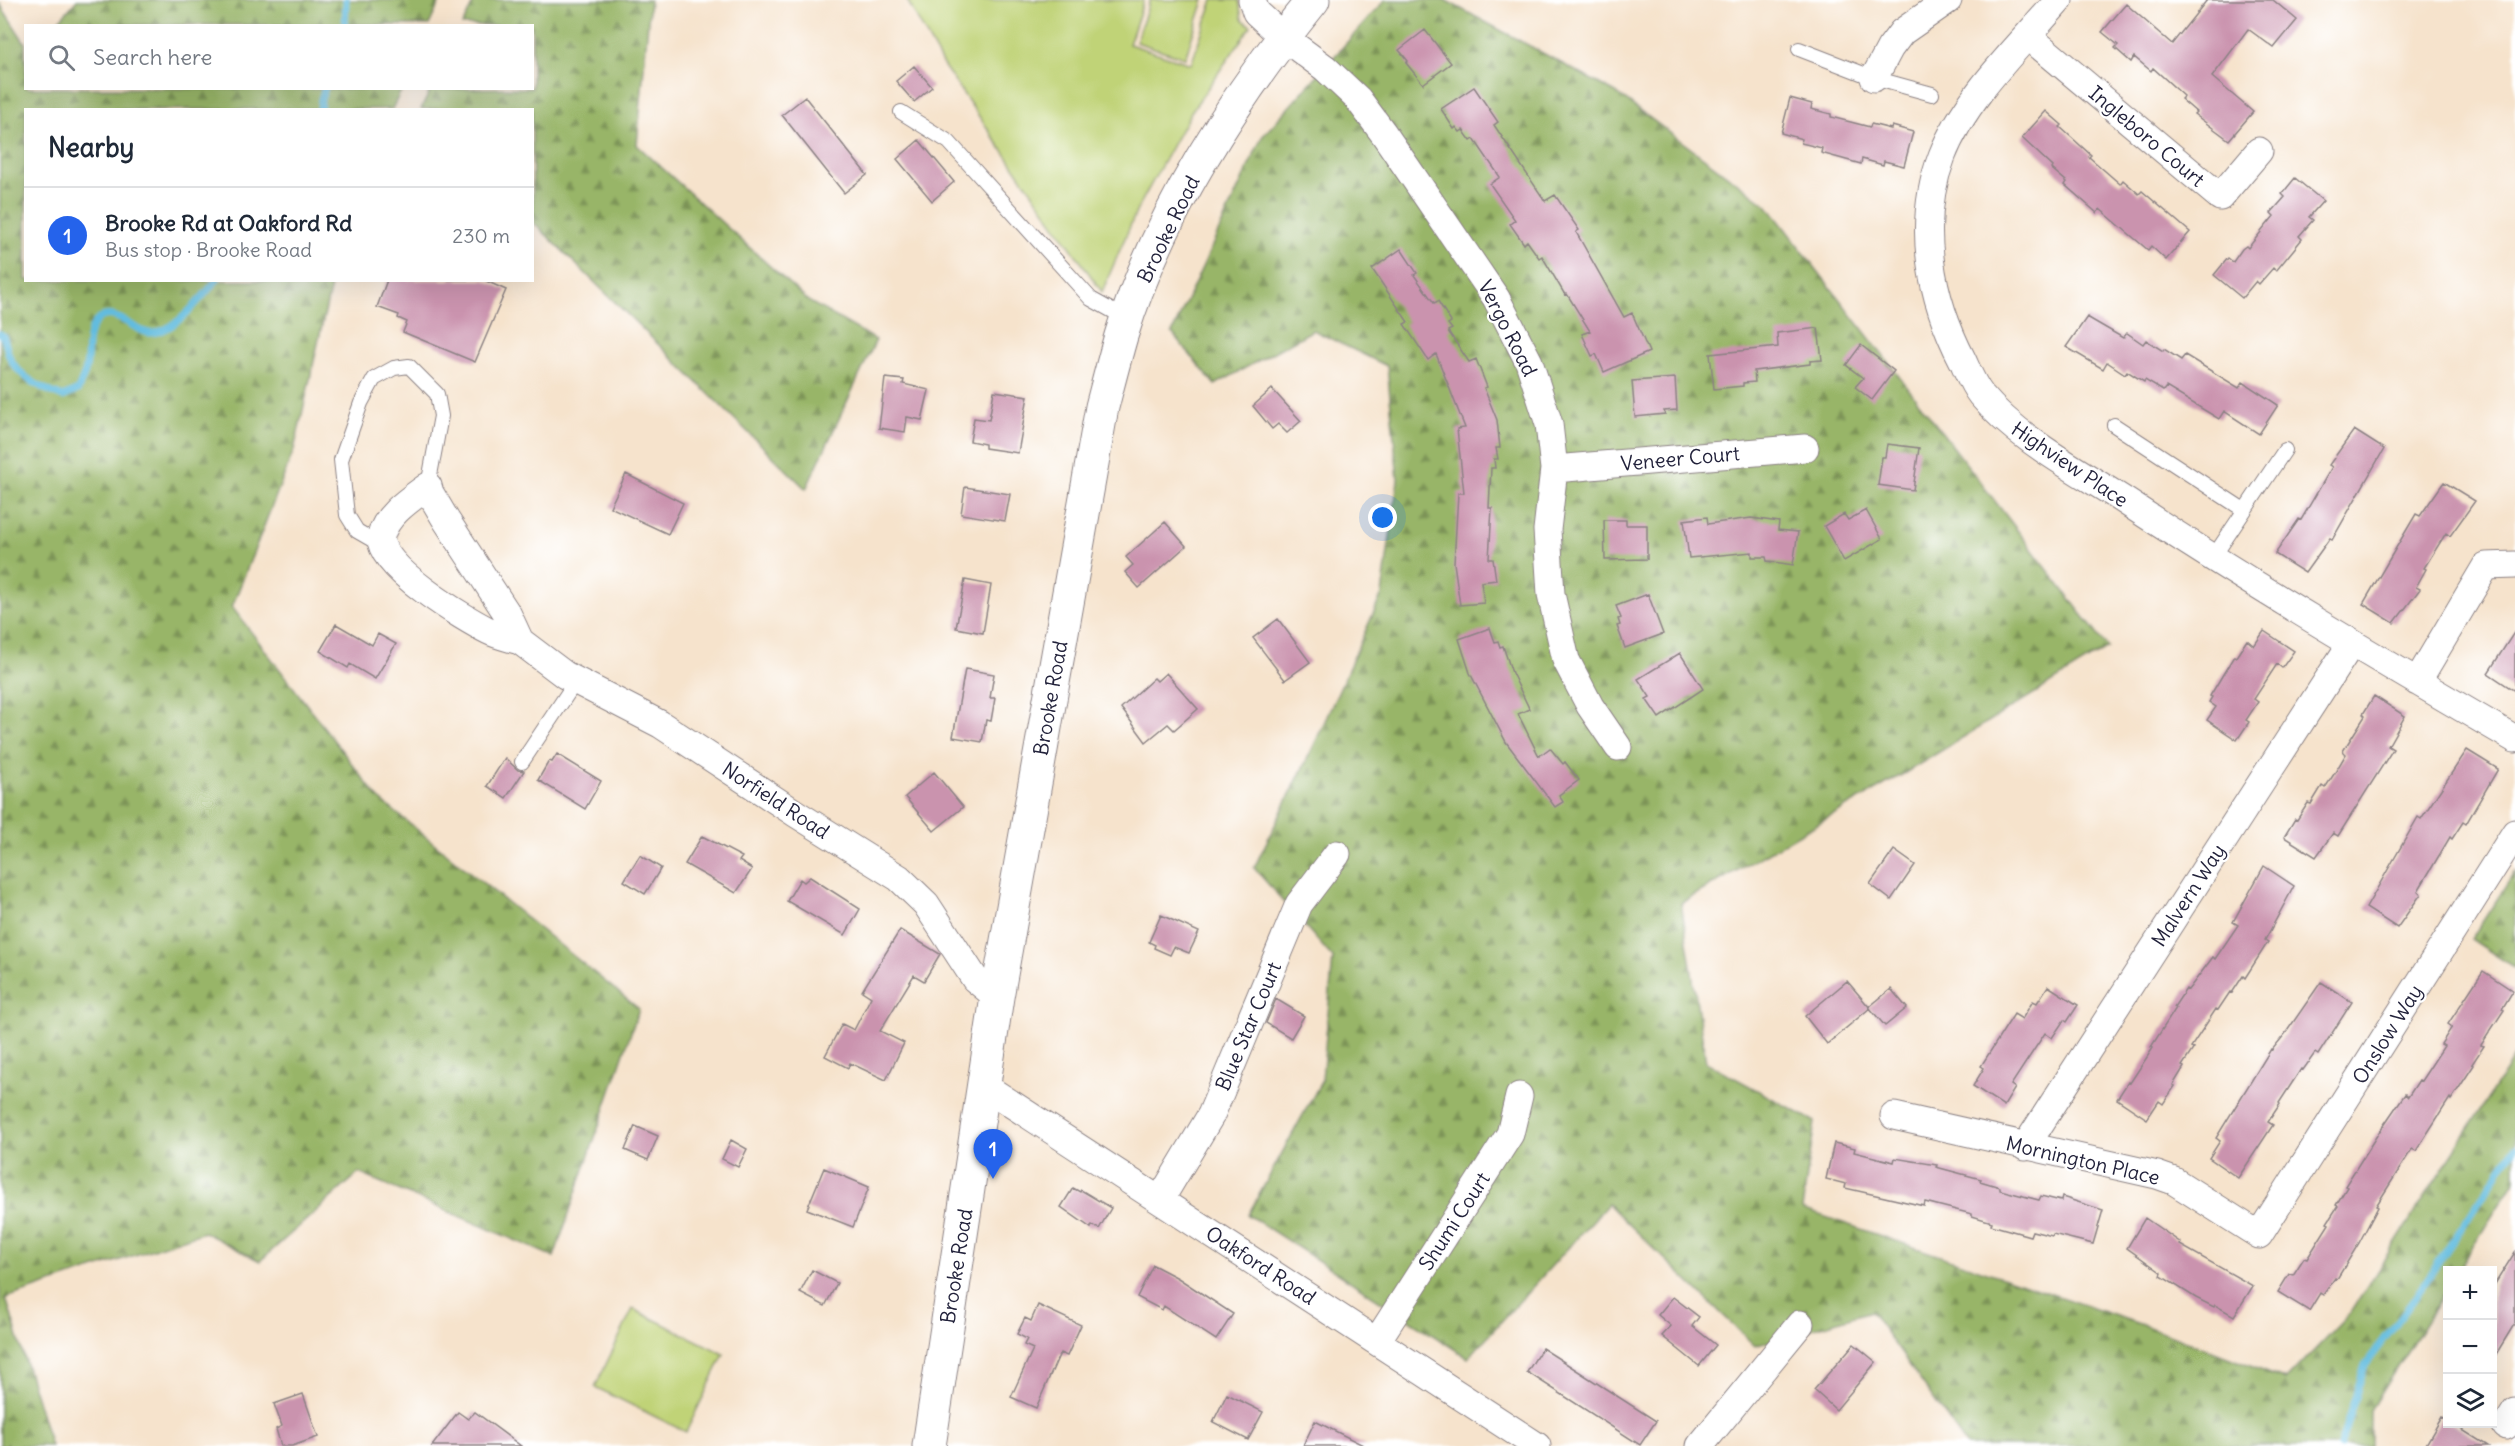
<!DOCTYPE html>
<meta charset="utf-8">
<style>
:root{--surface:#fff;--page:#f2f2f3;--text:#1f2937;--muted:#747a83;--line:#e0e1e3;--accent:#2563eb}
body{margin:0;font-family:Delius,sans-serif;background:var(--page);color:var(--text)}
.controls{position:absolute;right:18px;bottom:18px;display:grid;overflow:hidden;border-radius:0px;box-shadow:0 6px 24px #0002}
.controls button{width:54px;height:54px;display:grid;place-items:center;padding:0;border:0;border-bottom:2px solid var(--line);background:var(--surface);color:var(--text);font:30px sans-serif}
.you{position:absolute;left:1383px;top:518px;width:21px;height:21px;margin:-15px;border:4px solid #fff;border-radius:50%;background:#1a73e8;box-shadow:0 0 0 9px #1a73e833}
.badge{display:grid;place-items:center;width:39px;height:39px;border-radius:50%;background:var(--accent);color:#fff;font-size:20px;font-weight:700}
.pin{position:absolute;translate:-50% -50px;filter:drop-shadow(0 2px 3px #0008)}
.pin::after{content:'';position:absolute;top:32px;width:21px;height:18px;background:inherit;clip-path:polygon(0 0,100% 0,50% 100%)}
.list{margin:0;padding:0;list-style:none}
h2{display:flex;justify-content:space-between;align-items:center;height:78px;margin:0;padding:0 24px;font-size:26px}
h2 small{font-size:20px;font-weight:400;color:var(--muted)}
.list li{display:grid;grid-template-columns:39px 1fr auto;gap:18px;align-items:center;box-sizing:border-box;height:96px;padding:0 24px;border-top:2px solid var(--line)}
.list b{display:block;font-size:22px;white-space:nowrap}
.list p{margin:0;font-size:20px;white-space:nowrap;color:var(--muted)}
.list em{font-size:20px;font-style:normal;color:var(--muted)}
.icon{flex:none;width:33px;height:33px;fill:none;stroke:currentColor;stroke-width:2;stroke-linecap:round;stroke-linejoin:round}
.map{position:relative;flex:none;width:2515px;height:1446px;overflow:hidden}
.search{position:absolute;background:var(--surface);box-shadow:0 6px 24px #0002;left:24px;top:24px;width:510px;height:66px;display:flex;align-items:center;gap:15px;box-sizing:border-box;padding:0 21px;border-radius:0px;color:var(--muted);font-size:22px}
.panel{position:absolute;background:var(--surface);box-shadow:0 6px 24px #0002;left:24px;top:108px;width:510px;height:174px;border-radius:0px}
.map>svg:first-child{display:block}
.grass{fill:#c0d377;stroke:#717a59;stroke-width:1.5}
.forest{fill:url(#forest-firs);stroke:#5d6c52;stroke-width:1.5}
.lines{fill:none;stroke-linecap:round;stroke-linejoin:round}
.stream{stroke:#62bcdf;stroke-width:7}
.building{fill:#ca93ae}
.lane-casing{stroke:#8c8284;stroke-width:16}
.street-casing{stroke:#8c8284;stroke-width:29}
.secondary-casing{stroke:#8c8284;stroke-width:35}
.lane{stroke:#fff;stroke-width:14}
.street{stroke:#fff;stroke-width:27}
.secondary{stroke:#fff;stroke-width:33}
.labels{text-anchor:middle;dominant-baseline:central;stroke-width:4.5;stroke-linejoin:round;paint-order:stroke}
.street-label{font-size:20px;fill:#22223b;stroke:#fff}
</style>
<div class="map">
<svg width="2515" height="1446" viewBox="0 0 2515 1446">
<defs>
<pattern id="forest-firs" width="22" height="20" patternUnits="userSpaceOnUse" patternTransform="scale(1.5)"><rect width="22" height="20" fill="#98b568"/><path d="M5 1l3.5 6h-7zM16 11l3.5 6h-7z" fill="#7c9357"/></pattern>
</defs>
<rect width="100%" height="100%" fill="#fff"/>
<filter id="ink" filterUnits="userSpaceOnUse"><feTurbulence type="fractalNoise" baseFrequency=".0167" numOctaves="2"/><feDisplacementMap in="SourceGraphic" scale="12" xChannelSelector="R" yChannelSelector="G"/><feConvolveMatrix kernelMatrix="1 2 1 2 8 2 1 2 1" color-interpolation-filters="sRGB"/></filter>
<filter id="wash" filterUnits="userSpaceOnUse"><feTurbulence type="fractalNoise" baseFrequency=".008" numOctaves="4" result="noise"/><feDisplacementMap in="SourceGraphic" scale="24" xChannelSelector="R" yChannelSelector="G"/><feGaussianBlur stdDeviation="1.35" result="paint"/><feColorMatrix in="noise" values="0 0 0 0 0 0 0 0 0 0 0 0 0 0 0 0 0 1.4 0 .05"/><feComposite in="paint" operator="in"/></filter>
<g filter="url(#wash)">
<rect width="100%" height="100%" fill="#f6e3cc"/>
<path class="grass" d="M 907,0 L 1144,0 L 1129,44 L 1191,64 L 1213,0 L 1239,0 L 1242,19 L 1251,26 L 1191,112 L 1137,210 L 1102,292 L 943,65 Z
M 1150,0 L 1204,0 L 1185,58 L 1136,42 Z
M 633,1309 L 724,1354 L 686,1432 L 595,1387 Z"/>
<path class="forest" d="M 77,0 L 438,0 L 439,4 L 429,25 L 55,25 Z
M 475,0 L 650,0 L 637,145 L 808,301 L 876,340 L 806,489 L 533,222 L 532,110 L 421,109 L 431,89 L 532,88 L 532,26 L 462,25 Z
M 1385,0 L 1445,0 L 1616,93 L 1767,205 L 2108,648 L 1905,773 L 1681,903 L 1706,1062 L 1815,1122 L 1802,1209 L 2166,1333 L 2286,1380 L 2351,1312 L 2515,1056 L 2515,1180 L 2458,1270 L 2448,1270 L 2447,1288 L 2370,1410 L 2370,1446 L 1967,1446 L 1871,1311 L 1755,1346 L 1608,1204 L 1468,1358 L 1248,1215 L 1322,1080 L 1333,958 L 1254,868 L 1315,743 L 1382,594 L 1398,480 L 1387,366 L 1313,330 L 1215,385 L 1172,333 L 1262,137 Z
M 0,4 L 25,43 L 26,88 L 402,89 L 392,109 L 26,110 L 26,280 L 332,281 L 294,450 L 232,607 L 378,798 L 639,1009 L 554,1257 L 359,1173 L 260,1261 L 204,1232 L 6,1298 L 51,1446 L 0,1446 Z
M 2515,872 L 2515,968 L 2471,939 Z"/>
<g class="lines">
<path class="stream" d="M 345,26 L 346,0
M 320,110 L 321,99 L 325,88
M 0,334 L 3,336 C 6,343 7,351 10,358 C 19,377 45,390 63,397 L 78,390 C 80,383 85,375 86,368 C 89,354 85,336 95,323 C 111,302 134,332 149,333 C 174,334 201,298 217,280
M 2340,1446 L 2365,1365 L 2412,1302 L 2515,1148"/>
</g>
<g id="blocks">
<path class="building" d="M 2207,0 L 2273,0 L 2297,20 L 2274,48 L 2248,29 L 2212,77 L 2253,112 L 2229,140 L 2194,114 L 2196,112 L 2181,99 L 2184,96 L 2153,68 L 2151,71 L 2134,57 L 2131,62 L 2115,48 L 2118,45 L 2102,32 L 2126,4 L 2172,44 Z
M 1425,30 L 1451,63 L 1423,84 L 1406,63 L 1408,61 L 1399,50 Z
M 914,66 L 932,87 L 914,102 L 896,81 Z
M 1474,87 L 1498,122 L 1494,125 L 1545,201 L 1555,195 L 1579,230 L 1576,232 L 1624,317 L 1632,313 L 1649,352 L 1604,372 L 1596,354 L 1592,356 L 1582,334 L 1590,331 L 1567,294 L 1565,295 L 1542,256 L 1539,258 L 1527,241 L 1524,244 L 1510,224 L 1515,220 L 1490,184 L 1500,177 L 1474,139 L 1471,141 L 1463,130 L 1460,132 L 1456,127 L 1454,129 L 1441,109 Z
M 805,97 L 867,175 L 844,193 L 782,115 Z
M 1790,98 L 1812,104 L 1811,109 L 1831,114 L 1831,117 L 1870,127 L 1871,124 L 1891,129 L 1892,126 L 1913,132 L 1904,166 L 1884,161 L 1883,165 L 1862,159 L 1861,164 L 1821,153 L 1822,148 L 1801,143 L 1802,139 L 1781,133 Z
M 2046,111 L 2062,125 L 2060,127 L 2091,155 L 2089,157 L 2120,184 L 2123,180 L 2139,194 L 2142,191 L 2190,232 L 2166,260 L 2151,246 L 2148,250 L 2100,209 L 2097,213 L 2065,185 L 2067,182 L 2052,169 L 2053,167 L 2022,138 Z
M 919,140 L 954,182 L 932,201 L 897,159 Z
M 2295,178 L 2323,201 L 2309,217 L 2313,220 L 2299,236 L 2302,239 L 2276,271 L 2273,268 L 2259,284 L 2256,281 L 2242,298 L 2214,275 L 2228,258 L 2233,262 L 2242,249 L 2246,246 L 2248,248 L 2274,216 L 2271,213 L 2285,197 L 2282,194 Z
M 1401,249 L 1417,273 L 1414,275 L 1434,303 L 1438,301 L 1451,322 L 1448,324 L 1452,329 L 1448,331 L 1469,362 L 1476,359 L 1487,387 L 1484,388 L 1497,420 L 1500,448 L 1496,448 L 1498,459 L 1494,459 L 1495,468 L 1491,468 L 1489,508 L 1492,508 L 1489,559 L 1493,559 L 1496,580 L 1481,582 L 1484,603 L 1460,605 L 1454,563 L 1458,493 L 1464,493 L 1457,429 L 1465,428 L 1436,354 L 1428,360 L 1404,324 L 1408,322 L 1372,269 Z
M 387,280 L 484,280 L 506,290 L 475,362 L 403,332 L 407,322 L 398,318 L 399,315 L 377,307 Z
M 2087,317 L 2123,338 L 2127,333 L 2143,344 L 2146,340 L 2163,351 L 2164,349 L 2181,360 L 2185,355 L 2239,388 L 2243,382 L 2278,405 L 2259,434 L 2224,411 L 2219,419 L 2166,387 L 2163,391 L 2145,380 L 2144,382 L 2127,371 L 2125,374 L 2107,362 L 2103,369 L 2066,347 Z
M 1818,328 L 1822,360 L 1810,361 L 1810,364 L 1754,371 L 1755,382 L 1743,383 L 1743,386 L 1714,389 L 1710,354 L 1778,347 L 1777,333 Z
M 1861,345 L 1894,371 L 1872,400 L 1855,387 L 1863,378 L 1846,365 Z
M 885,378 L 904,380 L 903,384 L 929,390 L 922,420 L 907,417 L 905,432 L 879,428 Z
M 1675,378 L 1677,410 L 1664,411 L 1665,414 L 1635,417 L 1632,381 Z
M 1272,389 L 1301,421 L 1287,433 L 1278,424 L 1272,429 L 1253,406 Z
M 994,391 L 1028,396 L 1018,453 L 985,448 L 985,444 L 970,441 L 974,418 L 989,420 Z
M 2354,430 L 2384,449 L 2332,540 L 2330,538 L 2305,573 L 2275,554 L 2299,519 L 2301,520 L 2332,467 L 2329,465 Z
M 1887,444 L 1919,448 L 1913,490 L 1878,485 L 1882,457 L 1885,457 Z
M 626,474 L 683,503 L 668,534 L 610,507 Z
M 2444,482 L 2475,501 L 2450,536 L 2446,533 L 2424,568 L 2426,569 L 2416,587 L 2420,589 L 2394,623 L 2363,604 L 2416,514 L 2420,516 Z
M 965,487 L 1010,494 L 1005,521 L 961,514 Z
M 1866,510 L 1882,539 L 1844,561 L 1824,526 L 1844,514 L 1848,520 Z
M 1707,517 L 1708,524 L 1751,518 L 1779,522 L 1778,530 L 1798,532 L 1793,565 L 1767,561 L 1766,557 L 1752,557 L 1752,552 L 1689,558 L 1684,520 Z
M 1604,520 L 1626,520 L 1626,525 L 1647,525 L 1647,559 L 1605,560 Z
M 1165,522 L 1186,546 L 1139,588 L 1125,572 L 1133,565 L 1126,557 Z
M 965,580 L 991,585 L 983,633 L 956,628 Z
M 1648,594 L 1663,634 L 1625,648 L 1617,626 L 1620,625 L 1618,619 L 1621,618 L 1616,606 Z
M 1278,619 L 1310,662 L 1285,680 L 1253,638 Z
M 336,624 L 372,645 L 378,634 L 396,644 L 375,679 L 350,664 L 348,668 L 320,651 Z
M 1490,628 L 1495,642 L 1498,641 L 1500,647 L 1503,646 L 1512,673 L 1528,706 L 1529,709 L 1518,714 L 1539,756 L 1550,748 L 1563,764 L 1565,762 L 1579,780 L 1559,795 L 1563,802 L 1555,807 L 1506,742 L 1470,673 L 1459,639 Z
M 2264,631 L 2294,651 L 2282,668 L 2277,664 L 2254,699 L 2258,702 L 2246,720 L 2249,722 L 2237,740 L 2207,720 L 2216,707 L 2209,702 L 2212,697 L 2210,696 L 2234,656 L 2236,657 L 2247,640 L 2254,646 Z
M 2515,631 L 2515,691 L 2488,673 Z
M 1680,653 L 1703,689 L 1659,718 L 1646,699 L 1650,697 L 1638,679 Z
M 965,669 L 994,674 L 990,698 L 995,698 L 991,721 L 986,720 L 982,742 L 953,737 Z
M 1166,673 L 1198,709 L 1174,730 L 1168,724 L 1146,742 L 1121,708 L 1154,678 L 1157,681 Z
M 2374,696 L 2405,716 L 2388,746 L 2393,749 L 2338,836 L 2333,833 L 2316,857 L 2284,837 L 2295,819 L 2297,820 L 2308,803 L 2311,804 L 2322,786 L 2325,788 L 2336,771 L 2346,754 L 2343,751 L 2365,716 L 2363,714 Z
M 2467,750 L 2498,769 L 2466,824 L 2463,822 L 2452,839 L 2450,837 L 2418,891 L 2421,894 L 2397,928 L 2366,908 L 2418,817 L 2421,819 Z
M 557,754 L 601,781 L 585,809 L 538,780 L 549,761 L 552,762 Z
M 505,758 L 518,770 L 524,771 L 506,798 L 487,786 Z
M 934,772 L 963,807 L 934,831 L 905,797 Z
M 702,836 L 742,857 L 739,861 L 752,869 L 736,893 L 685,864 Z
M 1894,850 L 1915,865 L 1891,900 L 1870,884 Z
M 640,855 L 661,868 L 645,894 L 624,881 Z
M 2264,866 L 2294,886 L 2265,940 L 2268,942 L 2245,978 L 2243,976 L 2232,993 L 2230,992 L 2218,1010 L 2216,1009 L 2191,1047 L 2194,1048 L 2182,1066 L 2184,1067 L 2173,1085 L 2175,1086 L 2163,1104 L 2159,1101 L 2147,1119 L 2117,1099 L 2128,1082 L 2130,1083 L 2153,1048 L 2151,1047 L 2176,1008 L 2174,1007 L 2186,989 L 2188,990 L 2213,957 L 2215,959 L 2238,925 L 2233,922 Z
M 810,877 L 860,909 L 845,935 L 787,901 L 800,879 L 804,882 Z
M 1161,915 L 1199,932 L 1189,953 L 1174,947 L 1170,955 L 1154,948 L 1155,945 L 1149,942 Z
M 900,930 L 940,954 L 924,981 L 914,975 L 880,1031 L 904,1043 L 886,1080 L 850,1063 L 848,1068 L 825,1056 L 842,1024 L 854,1030 L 871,997 L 862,991 Z
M 2483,971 L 2513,991 L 2502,1009 L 2504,1010 L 2481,1045 L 2484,1046 L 2472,1064 L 2474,1065 L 2451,1100 L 2450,1098 L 2416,1151 L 2412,1149 L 2376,1206 L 2378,1207 L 2359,1243 L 2337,1279 L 2335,1278 L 2323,1295 L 2320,1293 L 2309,1311 L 2278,1292 L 2289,1274 L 2293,1275 L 2304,1258 L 2307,1259 L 2329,1224 L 2327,1223 L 2338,1206 L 2336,1205 L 2347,1187 L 2345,1186 L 2381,1129 L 2405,1094 L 2408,1097 L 2419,1080 L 2421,1081 L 2444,1046 L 2441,1044 L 2452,1027 L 2448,1024 Z
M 1847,981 L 1870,1008 L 1827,1044 L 1805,1016 Z
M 2321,982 L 2352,1002 L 2318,1055 L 2315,1053 L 2303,1070 L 2301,1069 L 2279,1103 L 2280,1104 L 2268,1122 L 2273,1125 L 2238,1178 L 2209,1158 L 2220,1141 L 2216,1138 L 2271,1049 L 2272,1050 L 2285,1034 Z
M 2048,986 L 2078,1005 L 2067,1022 L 2064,1020 L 2052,1038 L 2045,1033 L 2011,1085 L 2015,1088 L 2004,1106 L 1973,1086 L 1984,1068 L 1981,1066 L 2014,1014 L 2022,1019 L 2033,1001 L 2037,1003 Z
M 1891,989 L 1907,1008 L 1885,1026 L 1869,1007 Z
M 1276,999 L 1304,1016 L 1291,1038 L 1266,1023 Z
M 635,1126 L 658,1136 L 648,1160 L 625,1150 Z
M 731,1140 L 747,1149 L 738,1167 L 722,1159 Z
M 1834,1143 L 1855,1148 L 1854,1152 L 1894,1162 L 1895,1158 L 1937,1165 L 1936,1167 L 1981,1179 L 1980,1181 L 2000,1187 L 2000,1190 L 2039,1200 L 2041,1196 L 2061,1201 L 2062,1197 L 2103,1210 L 2093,1244 L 2053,1234 L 2052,1236 L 2032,1231 L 2030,1236 L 1991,1225 L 1992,1222 L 1972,1216 L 1972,1214 L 1925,1202 L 1924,1206 L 1845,1188 L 1846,1184 L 1826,1179 Z
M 824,1168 L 869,1187 L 853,1227 L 807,1209 Z
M 1073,1188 L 1080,1192 L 1081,1190 L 1111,1208 L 1099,1229 L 1092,1225 L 1091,1228 L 1061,1207 Z
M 2145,1218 L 2181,1243 L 2180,1245 L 2253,1286 L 2234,1316 L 2215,1305 L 2214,1307 L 2196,1298 L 2161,1276 L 2162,1273 L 2127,1248 Z
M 2515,1252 L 2515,1323 L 2493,1359 L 2493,1287 Z
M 1153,1265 L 1178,1278 L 1233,1314 L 1216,1340 L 1164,1306 L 1162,1310 L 1137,1297 Z
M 812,1270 L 837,1283 L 825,1306 L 800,1293 Z
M 1673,1297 L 1699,1317 L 1692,1326 L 1716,1345 L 1699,1366 L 1662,1336 L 1671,1326 L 1658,1315 Z
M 1038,1305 L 1081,1325 L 1067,1356 L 1060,1353 L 1036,1408 L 1011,1397 L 1033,1349 L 1024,1345 L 1027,1339 L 1017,1334 L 1025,1318 L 1031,1321 Z
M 1854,1344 L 1876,1362 L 1836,1410 L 1814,1390 Z
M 1542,1348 L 1656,1421 L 1640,1445 L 1527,1372 Z
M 303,1394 L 318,1437 L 292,1446 L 281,1446 L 276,1429 L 282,1426 L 274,1404 Z
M 1227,1394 L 1263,1412 L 1248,1440 L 1213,1422 Z
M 458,1412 L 468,1419 L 475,1412 L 521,1446 L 432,1446 Z
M 2442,1417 L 2448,1420 L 2448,1424 L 2453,1424 L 2488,1446 L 2425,1446 Z
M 1315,1421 L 1365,1446 L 1303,1446 Z"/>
</g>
</g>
<g filter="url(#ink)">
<use href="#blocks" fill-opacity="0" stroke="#8c8284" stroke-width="1.5"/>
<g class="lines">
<g class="lane-casing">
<path id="lane" d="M 1799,49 L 1874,78 L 1932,94
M 901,112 L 949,142 L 1091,299 L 1127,319
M 2114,425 L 2244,510
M 383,546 L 357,531 L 347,515 L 341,460 L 361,403 L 374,379 L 394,368 L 409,366 L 437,394 L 441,416 L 428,486
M 2212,559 L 2285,450
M 522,762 L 576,681"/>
</g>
<g class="street-casing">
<path id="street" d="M 1252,0 L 1256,12 L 1283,37 L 1325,68 L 1358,99 L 1384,134 L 1496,298 L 1529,362 L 1549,424 L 1554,469 L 1547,530 L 1551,594 L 1566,660 L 1590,706 L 1618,747
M 2059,0 C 2018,48 1965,97 1942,156 C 1916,224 1930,298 1963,361 C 1968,372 1973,385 1981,395 C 2019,440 2076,469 2125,501 C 2252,585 2383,662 2515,739
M 2028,36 L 2220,197 L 2259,151
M 1874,78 L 1890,48 L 1902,32 L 1948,0
M 1554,469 L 1805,448
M 520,641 C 510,638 499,636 489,631 C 465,619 376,566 381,536 C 386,514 412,498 428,486 L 430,493 L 446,520 L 508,615 L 520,641 L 565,675 L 660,724 L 795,813 L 899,878 L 926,904 L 975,979 L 997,997
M 2417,682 L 2486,566 L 2515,565
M 984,1086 L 1537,1446
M 1894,1116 L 2157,1175 L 2174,1181 L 2259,1235 L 2515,833
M 2025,1147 L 2351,644
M 1160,1200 L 1211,1115 L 1299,904 L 1337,854
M 1377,1341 L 1510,1134 L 1519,1096
M 2506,1426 L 2515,1412
M 1700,1446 L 1800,1324"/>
</g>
<g class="secondary-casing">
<path id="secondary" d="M 929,1446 L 997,997 L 1102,407 C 1108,384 1114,360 1121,336 C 1157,217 1235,96 1313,0"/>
</g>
<use href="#lane" class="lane"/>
<use href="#street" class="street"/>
<use href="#secondary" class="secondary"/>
</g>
</g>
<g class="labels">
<g class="street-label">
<text transform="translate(2147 136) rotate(40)">Ingleboro Court</text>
<text transform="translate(1168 229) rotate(-64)">Brooke Road</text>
<text transform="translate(1508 328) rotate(63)">Vergo Road</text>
<text transform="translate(1680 458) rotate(-5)">Veneer Court</text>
<text transform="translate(2070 464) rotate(34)">Highview Place</text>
<text transform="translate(1050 698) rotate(-80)">Brooke Road</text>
<text transform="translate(776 800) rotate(33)">Norfield Road</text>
<text transform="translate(2188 895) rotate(-57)">Malvern Way</text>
<text transform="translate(1248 1026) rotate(-67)">Blue Star Court</text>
<text transform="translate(2387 1034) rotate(-58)">Onslow Way</text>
<text transform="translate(2083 1160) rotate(13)">Mornington Place</text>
<text transform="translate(1454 1221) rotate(-57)">Shumi Court</text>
<text transform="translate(1261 1265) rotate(33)">Oakford Road</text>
<text transform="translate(956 1266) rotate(-81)">Brooke Road</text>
</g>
</g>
</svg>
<div class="controls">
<button>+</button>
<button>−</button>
<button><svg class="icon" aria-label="layers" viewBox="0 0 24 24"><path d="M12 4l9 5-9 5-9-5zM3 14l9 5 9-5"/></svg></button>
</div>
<div class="you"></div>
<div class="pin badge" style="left:993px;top:1179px">1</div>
<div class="search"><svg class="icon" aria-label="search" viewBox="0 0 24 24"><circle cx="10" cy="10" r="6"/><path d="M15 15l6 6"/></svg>Search here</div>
<section class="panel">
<h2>Nearby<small></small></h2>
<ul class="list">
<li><span class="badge">1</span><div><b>Brooke Rd at Oakford Rd</b><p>Bus stop · Brooke Road</p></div><em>230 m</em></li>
</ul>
</section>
</div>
